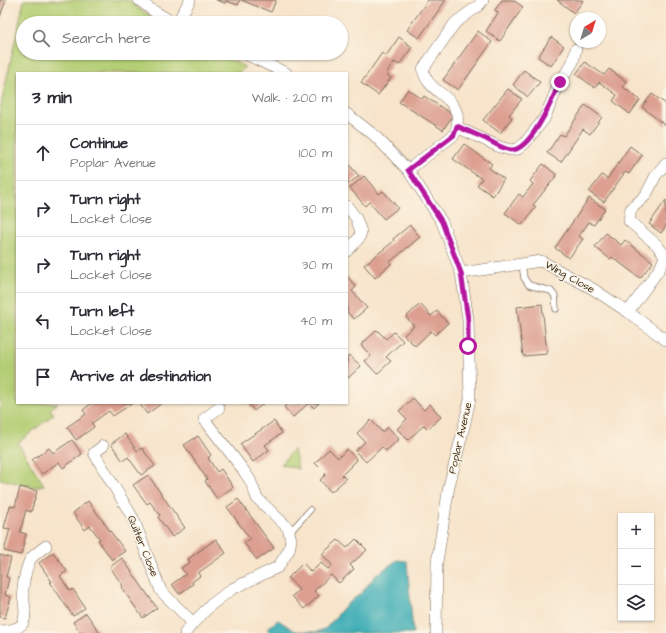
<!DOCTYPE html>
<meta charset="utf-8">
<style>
:root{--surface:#fff;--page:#f7f7f7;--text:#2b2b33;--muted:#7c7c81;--line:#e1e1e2}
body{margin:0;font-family:"Architects Daughter",sans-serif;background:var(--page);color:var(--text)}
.controls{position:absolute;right:12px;bottom:12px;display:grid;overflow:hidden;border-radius:0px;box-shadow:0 1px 3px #0004}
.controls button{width:36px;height:36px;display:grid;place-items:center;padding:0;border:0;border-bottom:1px solid var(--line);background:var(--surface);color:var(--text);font:20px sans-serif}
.compass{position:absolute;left:570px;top:12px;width:36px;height:36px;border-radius:50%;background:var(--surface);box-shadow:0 1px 3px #0004;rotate:38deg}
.stop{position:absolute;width:12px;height:12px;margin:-9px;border:3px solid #b5179e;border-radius:50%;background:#fff}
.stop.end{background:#b5179e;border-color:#fff;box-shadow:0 1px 4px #0008}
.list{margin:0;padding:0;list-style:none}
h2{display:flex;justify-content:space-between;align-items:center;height:52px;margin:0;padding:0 16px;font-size:17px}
h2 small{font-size:13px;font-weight:400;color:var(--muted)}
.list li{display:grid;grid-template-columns:26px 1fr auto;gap:12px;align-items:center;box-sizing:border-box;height:56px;padding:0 16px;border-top:1px solid var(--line)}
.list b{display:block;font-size:15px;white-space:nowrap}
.list p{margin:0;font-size:13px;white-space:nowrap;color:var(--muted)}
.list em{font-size:13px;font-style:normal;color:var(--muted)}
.icon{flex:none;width:22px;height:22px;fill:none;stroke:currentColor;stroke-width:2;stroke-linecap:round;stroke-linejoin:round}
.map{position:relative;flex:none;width:666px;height:633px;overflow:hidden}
.search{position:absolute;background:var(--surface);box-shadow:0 1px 3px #0004;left:16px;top:16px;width:332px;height:44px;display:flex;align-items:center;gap:10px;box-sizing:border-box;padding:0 14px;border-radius:22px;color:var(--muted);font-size:15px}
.panel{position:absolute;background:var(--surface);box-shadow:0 1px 3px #0004;left:16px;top:72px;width:332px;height:332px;border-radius:0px}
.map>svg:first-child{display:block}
.green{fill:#b4ce74;stroke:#787c49}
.water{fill:#3cadb5;stroke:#3c6c6a}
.building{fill:#dc9f90}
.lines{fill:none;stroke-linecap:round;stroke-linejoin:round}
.lane-casing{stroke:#7d6b5b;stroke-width:7}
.street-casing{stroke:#7d6b5b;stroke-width:12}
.lane{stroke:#fff;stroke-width:5.5}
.street{stroke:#fff;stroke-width:11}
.route{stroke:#b5179e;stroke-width:5}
.labels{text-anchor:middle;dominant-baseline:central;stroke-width:3;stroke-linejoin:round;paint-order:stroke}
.street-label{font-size:11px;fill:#3b2a1e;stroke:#fcf5e5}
</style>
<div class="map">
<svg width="666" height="633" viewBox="0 0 666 633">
<rect width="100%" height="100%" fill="#fcf5e5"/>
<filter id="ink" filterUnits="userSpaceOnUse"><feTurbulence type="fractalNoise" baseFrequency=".025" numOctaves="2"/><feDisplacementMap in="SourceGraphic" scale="8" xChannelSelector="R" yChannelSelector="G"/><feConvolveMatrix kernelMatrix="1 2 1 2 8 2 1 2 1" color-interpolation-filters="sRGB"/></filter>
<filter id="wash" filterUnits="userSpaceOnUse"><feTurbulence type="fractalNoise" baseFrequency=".012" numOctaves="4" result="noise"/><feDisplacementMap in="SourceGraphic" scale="16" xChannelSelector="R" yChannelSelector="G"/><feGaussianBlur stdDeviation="0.9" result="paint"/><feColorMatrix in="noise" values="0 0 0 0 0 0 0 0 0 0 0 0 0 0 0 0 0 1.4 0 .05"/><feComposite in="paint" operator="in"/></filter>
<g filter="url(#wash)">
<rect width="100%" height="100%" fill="#f7e4cb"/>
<path class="green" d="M 24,0 L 129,0 L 139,9 L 163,23 L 23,23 L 23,53 L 218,53 L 245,67 L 239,73 L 17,73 L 17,403 L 58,403 L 50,409 L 54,414 L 18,443 L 44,485 L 33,487 L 0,479 L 0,109 Z
M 294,449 L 298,469 L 281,464 Z"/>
<path class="water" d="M 397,560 L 407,561 L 413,633 L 270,633 L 268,628 L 278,620 L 295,631 L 317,632 L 326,628 L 345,606 L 362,592 L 375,576 Z"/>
<g id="blocks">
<path class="building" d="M 0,0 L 6,0 L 0,17 Z
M 216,0 L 240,0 L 238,5 L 226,1 L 225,3 Z
M 241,0 L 276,0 L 271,12 Z
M 428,0 L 446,0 L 419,38 L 407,30 Z
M 502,0 L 513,0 L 523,7 L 500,41 L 486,31 L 498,13 L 495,10 Z
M 557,0 L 582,0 L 583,1 L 574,13 Z
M 478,31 L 492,42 L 458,90 L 443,80 Z
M 399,37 L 412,47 L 399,65 L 394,62 L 386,74 L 391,78 L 378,95 L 361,83 L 382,53 L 386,56 Z
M 551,37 L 564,46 L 551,66 L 538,57 Z
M 585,62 L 604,75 L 609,69 L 627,82 L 623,87 L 640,100 L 630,114 L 613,101 L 617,95 L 599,82 L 595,88 L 576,74 Z
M 524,70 L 540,82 L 528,97 L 513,85 Z
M 408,89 L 422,99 L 424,96 L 453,115 L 443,130 L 399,102 Z
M 508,89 L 522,99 L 509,115 L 512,118 L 500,133 L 483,120 Z
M 652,94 L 666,104 L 666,126 L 642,107 Z
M 585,105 L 602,117 L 590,134 L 583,129 L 561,162 L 547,153 L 560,134 L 564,136 Z
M 464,144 L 492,164 L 489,168 L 504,179 L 493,196 L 477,185 L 482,179 L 453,159 Z
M 630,146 L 642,155 L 629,174 L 625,172 L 604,202 L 589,192 L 602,175 L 607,179 Z
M 347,162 L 359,176 L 347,185 Z
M 543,164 L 557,175 L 533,205 L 536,207 L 522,225 L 505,213 L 519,194 L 523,197 L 533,184 L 530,181 Z
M 364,176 L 379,194 L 383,191 L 398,208 L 384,219 L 369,202 L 365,206 L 350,188 Z
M 589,198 L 605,209 L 594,225 L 589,222 L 579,236 L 583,239 L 569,258 L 555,248 Z
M 666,200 L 666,226 L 661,233 L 649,224 Z
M 410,225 L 420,237 L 390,262 L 391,264 L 375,278 L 364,265 L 394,241 L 393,239 Z
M 606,233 L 621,245 L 625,240 L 653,262 L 640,278 L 612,257 L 610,259 L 595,247 Z
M 347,276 L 356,287 L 352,291 L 367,308 L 354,319 L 347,312 Z
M 420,304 L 431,316 L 437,311 L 448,323 L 435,335 L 431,331 L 415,346 L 404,335 L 414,326 L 406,317 Z
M 542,304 L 547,354 L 523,356 L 517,307 Z
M 377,330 L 386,339 L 394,332 L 403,341 L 386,357 L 391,361 L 377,374 L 365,361 L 371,356 L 361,345 Z
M 349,355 L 361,366 L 347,379 L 347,357 Z
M 413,398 L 424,410 L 430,404 L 441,417 L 428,429 L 424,425 L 408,440 L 397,429 L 407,419 L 399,411 Z
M 92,403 L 133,403 L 113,416 L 109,411 L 92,423 L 94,427 L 76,440 L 67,427 L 86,414 L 83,410 Z
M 139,403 L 162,403 L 147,414 Z
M 248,403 L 264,403 L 254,411 Z
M 289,403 L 309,403 L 293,417 L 284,407 Z
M 309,403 L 319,403 L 314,408 Z
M 371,420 L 382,432 L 388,427 L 399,439 L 386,451 L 382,447 L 366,462 L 355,451 L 365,442 L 357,433 Z
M 274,421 L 282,433 L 265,445 L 269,450 L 253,462 L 240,444 Z
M 125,434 L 137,451 L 142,448 L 155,466 L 141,475 L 128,457 L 123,461 L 111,444 Z
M 198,436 L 211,455 L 208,458 L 217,472 L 221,469 L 233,487 L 217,499 L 205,481 L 207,479 L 184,445 Z
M 72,440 L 82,454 L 63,468 L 59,462 L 42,474 L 32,460 L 49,448 L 53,453 Z
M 329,449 L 338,458 L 347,449 L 357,460 L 342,475 L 346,479 L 331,492 L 320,480 L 326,474 L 315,463 Z
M 148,475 L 185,528 L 172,537 L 158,517 L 160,515 L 150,502 L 147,504 L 133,485 Z
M 20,487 L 37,491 L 31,512 L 26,510 L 20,532 L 26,534 L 21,555 L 4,551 L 10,529 L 4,528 L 10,506 L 15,507 Z
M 238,499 L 274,548 L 257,560 L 244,543 L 250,539 L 227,507 Z
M 88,501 L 125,551 L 112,560 L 98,540 L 100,539 L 90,526 L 85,530 L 73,513 Z
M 216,539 L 226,553 L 198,573 L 200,576 L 192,582 L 193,584 L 179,594 L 172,584 L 186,574 L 181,568 L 190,562 L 188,559 Z
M 356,539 L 367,550 L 350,565 L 354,569 L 339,583 L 331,575 L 314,591 L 319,596 L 304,609 L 292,596 L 299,590 L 288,578 L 303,563 L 311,572 L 321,563 L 328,569 L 332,565 L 322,554 L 338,540 L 347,548 Z
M 53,552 L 67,571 L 60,576 L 70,591 L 73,589 L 85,608 L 73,616 L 50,582 L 52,582 L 39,563 Z
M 0,555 L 11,558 L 6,577 L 9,578 L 5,595 L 11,597 L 5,618 L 0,617 Z
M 122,558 L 157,608 L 143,618 L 121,587 L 123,586 L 110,567 Z
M 86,613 L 100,633 L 81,633 L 73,622 Z"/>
</g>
</g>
<g filter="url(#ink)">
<use href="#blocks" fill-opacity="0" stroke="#7d6b5b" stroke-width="1"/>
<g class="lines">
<g class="lane-casing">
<path id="lane" d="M 522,264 L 524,278 L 529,285 L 551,291 L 555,296 L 556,309
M 289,533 L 310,510"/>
</g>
<g class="street-casing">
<path id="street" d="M 139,0 L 152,10 L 174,23
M 483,0 L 478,6 L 455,23 L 423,69 C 426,91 452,94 457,114 C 458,118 457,122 457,127 L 500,147 L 511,150 L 518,149 L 525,143 L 544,119 L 560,82 L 573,62 L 576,49
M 177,23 L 190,0
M 243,53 L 286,73
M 347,114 L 374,135 L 408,170 L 442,222 L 461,273 L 468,319 L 470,399 L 462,435 L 449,486 L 437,562 L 436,633
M 666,163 L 656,175 L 646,195 L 631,209 L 629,221 L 657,245 L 666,257
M 408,170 L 454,135 L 457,127
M 347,206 L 356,218 L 361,232 L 359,238 L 347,251
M 461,273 L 541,261 L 593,289 L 628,312 L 666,340
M 628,312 L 660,268 L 665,257
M 103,446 L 94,453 L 133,518 L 161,591 L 193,623
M 0,631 C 7,631 19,629 23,623 C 28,613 22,598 23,588 C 24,580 26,568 30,560 C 33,555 41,550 46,546
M 185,633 L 193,623 L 212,604 L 232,589 L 278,567 L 289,550 L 291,540 L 288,528 L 257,498 L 250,480 L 241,467 L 204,419 L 219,408"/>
</g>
<use href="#lane" class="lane"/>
<use href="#street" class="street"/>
</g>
</g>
<g class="lines" filter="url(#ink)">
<path class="route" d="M 468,346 L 468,319 L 461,273 L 442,222 L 408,170 L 454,135 L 457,126 C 467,131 478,135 488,140 C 495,144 503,149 511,150 C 531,151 553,98 560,82"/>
</g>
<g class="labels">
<g class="street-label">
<text transform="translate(570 277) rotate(29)">Wing Close</text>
<text transform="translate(460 438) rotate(-77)">Poplar Avenue</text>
<text transform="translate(143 546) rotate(68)">Quilter Close</text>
</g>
</g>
</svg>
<div class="controls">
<button>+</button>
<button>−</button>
<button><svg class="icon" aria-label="layers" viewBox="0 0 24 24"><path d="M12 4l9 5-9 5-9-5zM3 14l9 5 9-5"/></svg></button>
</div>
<svg class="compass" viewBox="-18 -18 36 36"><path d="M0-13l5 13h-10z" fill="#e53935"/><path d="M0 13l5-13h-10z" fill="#7c7c81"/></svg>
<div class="stop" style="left:468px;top:346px"></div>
<div class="stop end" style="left:560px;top:82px"></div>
<div class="search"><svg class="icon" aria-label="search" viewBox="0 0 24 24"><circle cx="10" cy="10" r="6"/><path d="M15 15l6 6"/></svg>Search here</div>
<section class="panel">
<h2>3 min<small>Walk · 200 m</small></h2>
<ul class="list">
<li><svg class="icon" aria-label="ahead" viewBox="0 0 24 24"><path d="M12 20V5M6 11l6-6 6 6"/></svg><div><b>Continue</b><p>Poplar Avenue</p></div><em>100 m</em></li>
<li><svg class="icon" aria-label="right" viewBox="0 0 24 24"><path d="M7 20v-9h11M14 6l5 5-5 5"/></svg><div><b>Turn right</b><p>Locket Close</p></div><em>30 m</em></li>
<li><svg class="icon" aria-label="right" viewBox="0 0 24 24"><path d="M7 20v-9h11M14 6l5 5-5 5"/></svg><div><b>Turn right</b><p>Locket Close</p></div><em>30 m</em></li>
<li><svg class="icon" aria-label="left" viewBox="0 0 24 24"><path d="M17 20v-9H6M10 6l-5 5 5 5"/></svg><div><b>Turn left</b><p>Locket Close</p></div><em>40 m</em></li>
<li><svg class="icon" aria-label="arrive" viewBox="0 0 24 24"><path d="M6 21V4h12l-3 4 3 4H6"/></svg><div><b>Arrive at destination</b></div></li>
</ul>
</section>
</div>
